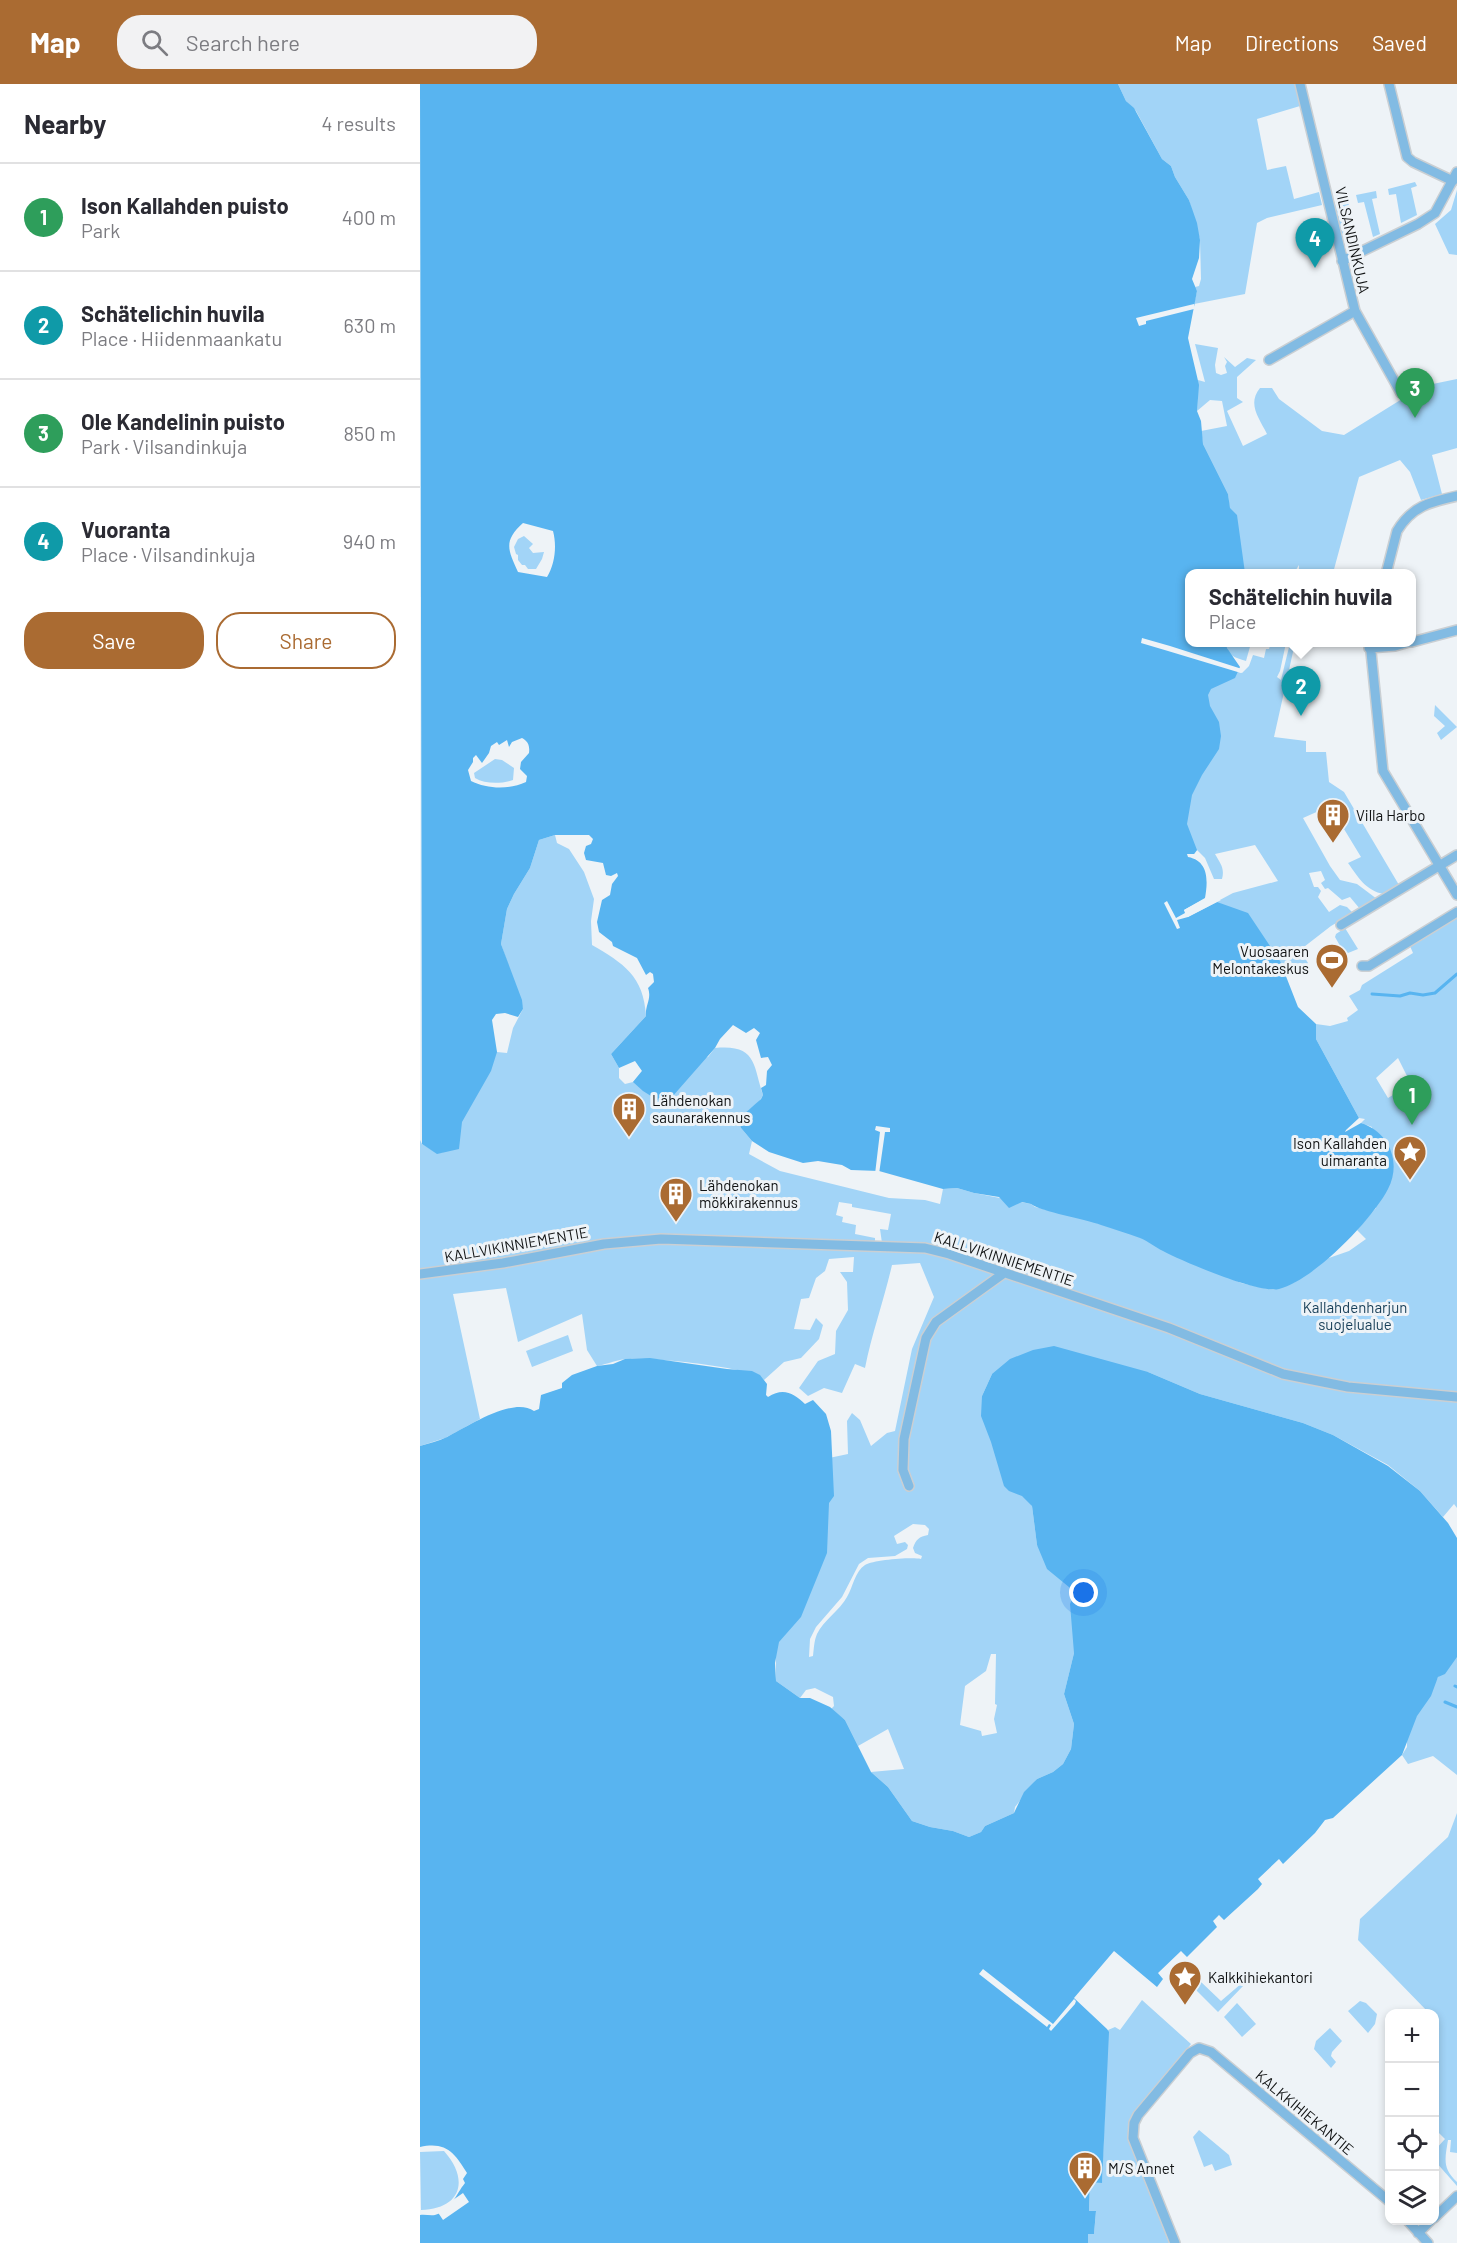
<!DOCTYPE html>
<meta charset="utf-8">
<style>
:root{--surface:#fff;--page:#f2f2f3;--text:#2b2b33;--muted:#7c7c81;--line:#e1e1e2;--accent:#aa6b32}
body{margin:0;font-family:Barlow,sans-serif;background:var(--page);color:var(--text)}
.controls{position:absolute;right:18px;bottom:18px;display:grid;overflow:hidden;border-radius:12px;box-shadow:0 3px 9px #0003}
.controls button{width:54px;height:54px;display:grid;place-items:center;padding:0;border:0;border-bottom:2px solid var(--line);background:var(--surface);color:var(--text);font:30px sans-serif}
.you{position:absolute;left:664px;top:1509px;width:21px;height:21px;margin:-15px;border:4px solid #fff;border-radius:50%;background:#1a73e8;box-shadow:0 0 0 9px #1a73e833}
.badge{display:grid;place-items:center;width:39px;height:39px;border-radius:50%;background:var(--accent);color:#fff;font-size:20px;font-weight:700}
.pin{position:absolute;translate:-50% -50px;filter:drop-shadow(0 2px 3px #0008)}
.pin::after{content:'';position:absolute;top:32px;width:21px;height:18px;background:inherit;clip-path:polygon(0 0,100% 0,50% 100%)}
.popup{position:absolute;left:765px;top:485px;width:231px;height:78px;box-sizing:border-box;display:grid;place-content:center;border-radius:12px;background:var(--surface);filter:drop-shadow(0 2px 4px #0005);font-size:20px;white-space:nowrap;color:var(--muted)}
.popup b{font-size:22px;color:var(--text)}
.popup::after{content:'';position:absolute;left:50%;top:100%;margin-left:-12px;border:12px solid transparent;border-top-color:var(--surface)}
.list{margin:0;padding:0;list-style:none}
h2{display:flex;justify-content:space-between;align-items:center;height:78px;margin:0;padding:0 24px;font-size:26px}
h2 small{font-size:20px;font-weight:400;color:var(--muted)}
.list li{display:grid;grid-template-columns:39px 1fr auto;gap:18px;align-items:center;box-sizing:border-box;height:108px;padding:0 24px;border-top:2px solid var(--line)}
.list b{display:block;font-size:22px;white-space:nowrap}
.list p{margin:0;font-size:20px;white-space:nowrap;color:var(--muted)}
.list em{font-size:20px;font-style:normal;color:var(--muted)}
.actions{display:flex;gap:12px;padding:18px 24px}
.actions a{flex:1;padding:14px 0;border:2px solid var(--accent);border-radius:24px;text-align:center;font-size:21px;color:var(--accent)}
.actions .main{background:var(--accent);color:#fff}
.icon{flex:none;width:33px;height:33px;fill:none;stroke:currentColor;stroke-width:2;stroke-linecap:round;stroke-linejoin:round}
.map{position:relative;flex:none;width:1037px;height:2159px;overflow:hidden}
header{display:flex;align-items:center;gap:36px;box-sizing:border-box;height:84px;padding:0 30px;background:var(--accent);color:#fff}
header strong{font-size:28px}
nav{display:flex;gap:33px;margin-inline-start:auto;font-size:21px}
.search{width:420px;height:54px;background:var(--page);display:flex;align-items:center;gap:15px;box-sizing:border-box;padding:0 21px;border-radius:24px;color:var(--muted);font-size:22px}
main{display:flex}
aside{flex:1;background:var(--surface)}
.map>svg:first-child{display:block}
.green{fill:#a2d4f7;fill-rule:evenodd}
.water{fill:#58b4f0;fill-rule:evenodd}
.pier{fill:#eef3f7}
.lines{fill:none;stroke-linecap:round;stroke-linejoin:round}
.stream{stroke:#58b4f0;stroke-width:3}
.street-casing{stroke:#cacfd3;stroke-width:12}
.street{stroke:#82bbe3;stroke-width:9}
.labels{text-anchor:middle;dominant-baseline:central;stroke-width:6;stroke-linejoin:round;paint-order:stroke}
.street-label{font-size:15px;fill:#101213;stroke:#eef3f7}
.poi-label{font-size:15px;fill:#101213;stroke:#eef3f7;text-anchor:start}
.park-label{font-size:15px;fill:#173e57;stroke:#eef3f7}
</style>
<header>
<strong>Map</strong>
<div class="search"><svg class="icon" aria-label="search" viewBox="0 0 24 24"><circle cx="10" cy="10" r="6"/><path d="M15 15l6 6"/></svg>Search here</div>
<nav><a>Map</a><a>Directions</a><a>Saved</a></nav>
</header>
<main>
<aside>
<h2>Nearby<small>4 results</small></h2>
<ul class="list">
<li><span class="badge" style="background:#2e9e5b">1</span><div><b>Ison Kallahden puisto</b><p>Park</p></div><em>400 m</em></li>
<li><span class="badge" style="background:#0f9aa8">2</span><div><b>Schätelichin huvila</b><p>Place · Hiidenmaankatu</p></div><em>630 m</em></li>
<li><span class="badge" style="background:#2e9e5b">3</span><div><b>Ole Kandelinin puisto</b><p>Park · Vilsandinkuja</p></div><em>850 m</em></li>
<li><span class="badge" style="background:#0f9aa8">4</span><div><b>Vuoranta</b><p>Place · Vilsandinkuja</p></div><em>940 m</em></li>
</ul>
<div class="actions"><a class="main">Save</a><a>Share</a></div>
</aside>
<div class="map">
<svg width="1037" height="2159" viewBox="0 0 1037 2159">
<rect width="100%" height="100%" fill="#eef3f7"/>
<path class="green" d="M 698,0 L 875,0 L 880,22 L 837,35 L 847,86 L 866,82 L 874,115 L 899,108 L 902,121 L 847,134 L 837,139 L 825,210 L 774,220 L 777,207 L 775,203 L 779,202 L 781,195 L 780,156 L 769,116 L 755,93 L 751,82 L 742,75 L 716,27 L 706,17 Z
M 995,98 L 997,102 L 991,104 L 997,131 L 981,139 L 976,110 L 969,111 L 968,105 Z
M 1037,106 L 1037,171 L 1029,170 L 1015,140 L 1031,126 Z
M 956,107 L 957,114 L 952,115 L 960,150 L 953,153 L 944,118 L 938,119 L 936,111 Z
M 927,114 L 929,122 L 923,124 L 932,159 L 928,160 L 923,157 L 914,123 L 918,116 Z
M 775,260 L 798,264 L 795,281 L 796,289 L 801,291 L 807,289 L 805,282 L 807,278 L 804,273 L 815,283 L 827,274 L 836,276 L 817,293 L 817,314 L 823,318 L 807,327 L 823,362 L 847,350 C 839,334 827,320 840,304 L 852,304 L 859,315 L 902,347 L 924,351 L 1003,302 L 1037,295 L 1037,364 L 1012,371 L 1022,410 L 1001,416 L 990,388 L 980,376 L 939,393 L 913,489 L 879,489 L 879,481 L 874,489 L 825,489 L 825,487 L 816,489 L 808,410 L 783,360 L 781,347 L 807,342 L 802,317 L 790,316 L 777,327 L 778,296 L 785,298 Z
M 104,452 L 113,460 L 109,464 L 113,469 L 124,468 L 122,475 L 116,485 L 108,485 L 105,481 L 102,481 L 98,476 L 98,471 L 96,470 L 94,463 L 98,455 Z
M 806,559 L 831,559 L 826,577 C 815,574 807,571 806,559 Z
M 851,559 L 866,559 L 860,587 L 857,593 L 861,596 L 870,559 L 875,559 L 854,653 L 886,657 L 886,668 L 906,668 L 909,698 L 924,708 L 979,801 L 964,810 C 946,807 938,793 928,779 L 941,773 L 910,722 L 883,734 L 910,782 L 920,796 L 937,800 L 957,815 L 940,825 L 930,813 L 922,816 L 908,804 L 905,805 L 901,799 L 905,796 L 901,787 L 889,789 L 894,803 L 898,803 L 901,807 L 898,813 L 909,828 L 920,821 L 927,823 L 933,829 L 911,842 L 880,866 L 888,879 C 881,888 874,890 863,889 L 768,833 L 813,809 L 858,797 L 835,761 L 795,770 C 800,779 805,784 802,795 L 794,795 L 785,774 L 777,766 L 774,770 L 766,770 L 727,681 L 780,576 L 822,589 L 829,582 L 833,571 L 844,574 L 846,565 L 849,565 Z
M 1015,621 L 1037,643 L 1021,656 L 1017,649 L 1025,642 L 1014,632 Z
M 75,675 L 82,676 L 94,684 L 93,696 C 81,700 65,700 55,694 L 54,689 Z
M 135,751 L 137,759 L 149,765 L 164,788 L 174,815 L 171,837 L 172,861 C 203,879 224,892 226,932 L 191,970 L 199,984 L 199,994 L 205,1000 L 213,998 L 222,987 L 288,973 L 295,964 C 337,960 333,981 343,1011 C 334,1028 325,1020 321,1044 L 332,1057 L 329,1070 L 360,1087 L 469,1114 L 505,1116 L 520,1120 L 523,1105 L 537,1104 L 554,1109 L 611,1120 L 615,1123 L 665,1135 L 717,1152 L 821,1199 L 853,1206 L 875,1198 L 906,1175 L 929,1167 L 946,1155 L 937,1146 L 956,1124 L 952,1043 L 941,1039 L 945,1035 L 939,1034 L 896,955 L 896,940 L 910,942 L 928,937 L 927,934 L 938,926 L 929,912 L 940,906 L 942,901 L 993,869 L 990,862 L 1037,833 L 1037,1424 L 1034,1420 L 1023,1433 L 1000,1407 L 968,1381 L 913,1351 L 883,1339 L 780,1310 L 728,1288 L 572,1290 L 562,1312 L 612,1422 L 617,1461 L 656,1508 L 654,1569 L 644,1610 L 654,1640 L 651,1665 L 643,1680 L 633,1688 L 617,1695 L 595,1723 L 594,1729 L 565,1742 L 561,1748 L 549,1753 L 533,1747 L 510,1743 L 492,1737 L 468,1703 L 451,1688 L 484,1685 L 468,1645 L 438,1662 L 425,1636 L 411,1625 L 414,1622 L 413,1613 L 395,1604 L 386,1606 L 380,1614 L 356,1597 L 356,1573 L 351,1559 L 409,1374 L 428,1370 L 427,1337 L 432,1329 L 440,1336 L 451,1362 L 467,1349 L 475,1347 L 492,1265 L 514,1213 L 500,1179 L 472,1181 C 464,1216 452,1249 445,1284 L 435,1280 L 422,1309 L 404,1304 L 388,1312 L 379,1304 L 398,1277 L 415,1270 L 416,1247 L 428,1226 L 427,1198 L 420,1188 L 433,1188 L 434,1173 L 409,1175 L 405,1187 L 396,1194 L 389,1214 L 381,1215 L 374,1245 L 390,1246 L 396,1234 L 403,1241 L 399,1255 L 381,1274 L 364,1278 L 344,1296 C 334,1283 229,1273 209,1275 C 198,1275 188,1280 177,1282 L 167,1266 L 162,1230 L 98,1258 L 86,1204 L 33,1210 L 60,1335 L 25,1354 L 0,1362 L 0,1056 L 2,1060 L 17,1069 L 22,1069 L 69,962 L 77,968 L 87,969 L 93,944 L 103,925 L 81,860 L 87,825 L 94,810 L 110,784 L 119,756 ZM 978,974 L 991,1000 L 968,1014 L 956,994 ZM 419,1118 L 432,1120 L 432,1123 L 471,1130 L 468,1146 L 460,1145 L 462,1159 L 455,1159 L 455,1154 L 435,1150 L 436,1141 L 422,1138 L 423,1133 L 416,1131 ZM 493,1440 L 505,1441 L 509,1445 L 508,1451 C 499,1453 496,1455 493,1464 L 495,1469 L 502,1472 L 501,1475 C 491,1473 454,1476 445,1481 C 435,1487 433,1503 427,1513 C 420,1526 403,1537 397,1550 C 394,1557 394,1564 393,1572 L 389,1573 L 390,1555 L 396,1543 L 422,1513 L 439,1480 L 448,1474 L 475,1472 L 487,1465 L 488,1461 L 485,1458 L 477,1460 L 474,1452 ZM 571,1570 L 576,1570 L 575,1620 L 577,1621 L 574,1635 L 577,1649 L 562,1652 L 561,1647 L 540,1641 L 545,1602 L 566,1587 Z
M 925,844 L 938,865 L 928,869 L 923,867 L 915,853 L 916,850 Z
M 148,1251 L 153,1267 L 112,1283 L 106,1267 Z
M 1037,1559 L 1037,1691 L 1013,1672 L 988,1680 L 982,1671 L 987,1663 L 987,1649 Z
M 1037,1729 L 1037,2069 L 1030,2068 L 1031,2056 L 1028,2056 C 1025,2075 1022,2084 1037,2098 L 1037,2102 L 1015,2077 L 1015,2066 L 1025,2055 L 1015,2045 L 1014,1930 L 1009,1929 L 938,1856 L 940,1835 L 1028,1753 Z
M 780,1897 L 801,1917 L 822,1899 L 824,1901 L 798,1928 L 773,1903 Z
M 722,1916 L 771,1960 L 714,2028 L 708,2041 L 709,2056 L 749,2159 L 668,2159 L 668,2150 L 674,2150 L 676,2128 L 669,2127 L 670,2098 L 682,2098 L 688,1946 L 695,1943 L 700,1946 Z
M 940,1917 L 946,1919 L 957,1930 L 955,1940 L 948,1949 L 928,1927 Z
M 817,1919 L 836,1940 L 822,1953 L 804,1933 Z
M 910,1944 L 922,1957 L 912,1968 L 911,1972 L 916,1978 L 911,1984 L 894,1965 L 896,1957 Z
M 779,2046 L 809,2071 L 812,2081 L 795,2087 L 792,2080 L 784,2083 L 773,2053 Z
M 24,2067 C 50,2096 41,2125 1,2126 L 0,2068 Z"/>
<path class="water" d="M 0,0 L 698,0 L 706,17 L 714,24 L 742,75 L 751,82 L 755,93 L 769,116 L 777,139 L 780,156 L 779,174 L 772,195 L 777,207 L 768,254 L 779,301 L 777,327 L 781,337 L 783,360 L 808,410 L 810,424 L 817,431 L 825,489 L 770,490 L 770,558 L 806,559 L 807,564 L 820,583 L 815,594 L 791,605 L 788,611 L 790,622 L 799,638 L 801,652 L 799,665 L 782,691 L 772,711 L 767,740 L 777,766 L 774,770 L 767,770 L 768,773 C 789,777 788,797 785,814 L 764,826 L 768,833 L 797,818 L 828,829 L 860,877 L 878,923 L 896,940 L 896,955 L 939,1034 L 926,1046 L 925,1048 L 941,1039 C 969,1048 982,1078 968,1105 C 952,1136 894,1196 859,1205 C 839,1210 764,1178 743,1167 C 735,1163 728,1157 720,1154 C 707,1149 693,1145 681,1141 C 665,1135 622,1128 611,1120 L 602,1118 L 589,1124 L 579,1113 L 554,1109 L 537,1104 L 523,1105 L 459,1087 L 431,1086 L 422,1081 L 398,1077 L 383,1079 L 349,1068 L 332,1057 L 321,1044 L 320,1038 L 324,1030 L 341,1015 L 343,1011 L 341,1004 L 346,1001 L 347,987 L 352,981 L 348,973 L 341,974 L 336,956 L 340,949 L 334,944 L 326,949 L 313,941 L 300,955 L 295,964 L 252,1013 L 239,1017 L 223,1007 L 213,998 L 222,987 L 215,977 L 199,984 L 191,970 L 226,932 C 225,921 232,915 228,904 L 234,898 L 233,890 L 230,888 L 226,891 L 217,874 L 193,862 L 192,858 L 179,848 L 177,838 L 182,816 L 190,811 L 192,800 L 198,792 L 197,789 L 191,792 L 186,791 L 183,779 L 166,776 L 164,769 L 166,762 L 171,760 L 173,755 L 169,751 L 135,751 L 119,756 L 110,784 L 94,810 L 87,825 L 81,860 L 102,916 L 103,925 L 98,933 L 85,929 L 76,930 L 72,936 L 77,968 L 71,987 L 42,1038 L 39,1065 L 17,1070 L 2,1060 ZM 103,439 L 133,447 C 137,462 135,480 127,493 L 98,488 C 88,466 83,457 103,439 ZM 102,654 C 108,657 110,662 109,669 L 101,678 L 100,685 L 107,692 L 106,698 C 89,706 67,705 51,697 L 48,686 L 53,678 L 53,674 L 56,671 L 62,679 L 69,669 L 71,662 L 77,658 L 79,661 L 87,656 L 89,663 L 92,658 Z
M 634,1262 L 728,1288 L 780,1310 L 883,1339 L 913,1351 L 968,1382 L 1000,1407 L 1028,1439 L 1037,1454 L 1037,1573 L 1025,1590 L 1018,1593 L 1011,1612 L 997,1632 L 982,1671 L 913,1734 L 905,1736 L 895,1749 L 863,1780 L 859,1775 L 838,1795 L 842,1800 L 838,1805 L 804,1836 L 799,1831 L 793,1837 L 797,1843 L 767,1873 L 761,1867 L 738,1889 L 743,1895 L 737,1903 L 694,1867 L 654,1914 L 687,1945 L 689,1948 L 682,2099 L 670,2098 L 669,2127 L 676,2127 L 674,2150 L 668,2150 L 668,2159 L 0,2159 L 0,2131 C 5,2130 10,2132 15,2131 C 31,2127 36,2110 45,2099 L 43,2095 L 47,2089 C 35,2070 27,2057 0,2063 L 0,1362 C 9,1359 19,1357 27,1353 C 47,1343 93,1312 114,1327 L 119,1325 L 121,1311 L 142,1304 L 142,1299 L 152,1291 L 177,1282 L 193,1280 L 205,1275 L 230,1274 L 307,1285 L 332,1287 L 340,1291 L 347,1300 L 346,1311 L 348,1313 C 363,1303 374,1309 385,1320 L 393,1316 L 406,1330 L 411,1347 L 414,1412 L 409,1419 L 407,1469 L 381,1533 L 359,1558 L 355,1579 L 356,1597 L 380,1614 L 390,1614 L 410,1623 L 425,1636 L 451,1688 L 468,1703 L 492,1737 L 510,1743 L 533,1747 L 549,1753 L 561,1748 L 565,1742 L 594,1729 L 604,1708 L 617,1695 L 633,1688 L 643,1680 L 651,1665 L 654,1640 L 644,1610 L 654,1569 L 650,1520 L 655,1508 L 627,1485 L 617,1461 L 612,1422 L 602,1412 L 589,1407 L 584,1402 L 571,1358 L 561,1332 L 562,1312 L 572,1290 L 590,1275 L 613,1266 Z"/>
<path class="pier" d="M 774,220 L 774,225 L 726,237 L 726,240 L 719,242 L 716,234 Z
M 722,554 L 750,562 L 822,585 L 821,589 L 748,567 L 721,559 Z
M 788,813 L 787,816 L 768,827 L 769,829 L 796,815 L 801,816 L 768,833 L 757,836 L 760,844 L 757,845 L 744,819 L 747,817 L 756,834 L 765,829 L 764,826 Z
M 456,1042 L 470,1044 L 470,1048 L 465,1048 L 459,1090 L 455,1090 L 460,1048 L 455,1046 Z
M 563,1885 L 633,1940 L 654,1915 L 656,1917 L 655,1920 L 631,1947 L 629,1945 L 631,1941 L 629,1940 L 627,1943 L 559,1890 Z
M 43,2109 L 49,2118 L 23,2136 L 17,2127 Z"/>
<g class="lines">
<path class="stream" d="M 952,910 L 980,912 L 990,909 L 1003,911 L 1015,909 L 1037,890
M 1035,1602 L 1037,1603
M 1025,1618 L 1037,1623"/>
<g class="street-casing">
<path id="street" d="M 880,0 L 935,227 L 981,309
M 969,0 L 987,73 L 993,78 L 1033,97
M 922,177 L 998,140 L 1015,129 L 1037,88
M 849,276 L 935,227
M 966,490 L 977,447 C 992,422 1010,418 1037,412
M 950,558 L 963,687 L 1037,811
M 992,558 L 1037,546
M 949,564 L 975,562 L 989,558
M 921,841 L 1037,771
M 942,882 L 949,882 L 1037,828
M 0,1190 L 83,1179 L 184,1160 L 241,1155 L 505,1164 L 529,1170 L 749,1244 L 863,1290 L 928,1303 L 1037,1313
M 489,1402 L 483,1386 L 484,1355 L 506,1254 L 516,1238 L 584,1189
M 1014,2134 L 1037,2112
M 987,2136 L 1008,2159
M 998,2149 L 1011,2136
M 755,2159 L 713,2054 L 714,2039 L 718,2031 L 770,1969 L 779,1964 L 791,1968 L 970,2118"/>
</g>
<use href="#street" class="street"/>
</g>
<defs>
<g id="building-pin" transform="scale(1.725)"><path d="M0 17L-7.5 6A9.5 9.5 0 1 1 7.5 6Z" fill="#aa6b32" stroke="#eef3f7"/><path d="M-4-6H4V6H1V3H-1V6H-4ZM-2.5-4.3h1.7v1.8h-1.7ZM.8-4.3h1.7v1.8H.8ZM-2.5-1h1.7V.8h-1.7ZM.8-1h1.7V.8H.8Z" fill="#fff"/></g>
<g id="stadium-pin" transform="scale(1.725)"><path d="M0 17L-7.5 6A9.5 9.5 0 1 1 7.5 6Z" fill="#aa6b32" stroke="#eef3f7"/><path d="M0-5a6.5 5 0 1 0 0 10a6.5 5 0 1 0 0-10ZM-3.5-1.8h7v3.6h-7Z" fill="#fff"/></g>
<g id="sight-pin" transform="scale(1.725)"><path d="M0 17L-7.5 6A9.5 9.5 0 1 1 7.5 6Z" fill="#aa6b32" stroke="#eef3f7"/><path d="M0-6L1.8-2.2L6-1.7L2.9 1.2L3.7 5.4L0 3.3L-3.7 5.4L-2.9 1.2L-6-1.7L-1.8-2.2Z" fill="#fff"/></g>
</defs>
<g fill-rule="evenodd">
<use href="#building-pin" x="913" y="731"/>
<use href="#stadium-pin" x="912" y="876"/>
<use href="#building-pin" x="209" y="1025"/>
<use href="#sight-pin" x="990" y="1068"/>
<use href="#building-pin" x="256" y="1110"/>
<use href="#sight-pin" x="765" y="1893"/>
<use href="#building-pin" x="665" y="2084"/>
</g>
<g class="labels">
<g class="street-label">
<text transform="translate(933 156) rotate(77)">VILSANDINKUJA</text>
<text transform="translate(96 1160) rotate(-10)">KALLVIKINNIEMENTIE</text>
<text transform="translate(584 1174) rotate(18)">KALLVIKINNIEMENTIE</text>
<text transform="translate(885 2028) rotate(40)">KALKKIHIEKANTIE</text>
</g>
<g class="poi-label">
<text x="936" y="731">Villa Harbo</text>
<text x="889" y="867" text-anchor="end">Vuosaaren<tspan x="889" dy="17">Melontakeskus</tspan></text>
<text x="232" y="1016">Lähdenokan<tspan x="232" dy="17">saunarakennus</tspan></text>
<text x="967" y="1059" text-anchor="end">Ison Kallahden<tspan x="967" dy="17">uimaranta</tspan></text>
<text x="279" y="1101">Lähdenokan<tspan x="279" dy="17">mökkirakennus</tspan></text>
<text x="788" y="1893">Kalkkihiekantori</text>
<text x="688" y="2084">M/S Annet</text>
</g>
<g class="park-label">
<text x="935" y="1223">Kallahdenharjun<tspan x="935" dy="17">suojelualue</tspan></text>
</g>
</g>
</svg>
<div class="controls">
<button>+</button>
<button>−</button>
<button><svg class="icon" aria-label="locate" viewBox="0 0 24 24"><circle cx="12" cy="12" r="6"/><path d="M12 2v4M12 18v4M2 12h4M18 12h4"/></svg></button>
<button><svg class="icon" aria-label="layers" viewBox="0 0 24 24"><path d="M12 4l9 5-9 5-9-5zM3 14l9 5 9-5"/></svg></button>
</div>
<div class="you"></div>
<div class="pin badge" style="left:992px;top:1041px;background:#2e9e5b">1</div>
<div class="pin badge" style="left:881px;top:632px;background:#0f9aa8">2</div>
<div class="popup"><b>Schätelichin huvila</b>Place</div>
<div class="pin badge" style="left:995px;top:334px;background:#2e9e5b">3</div>
<div class="pin badge" style="left:895px;top:184px;background:#0f9aa8">4</div>
</div>
</main>
